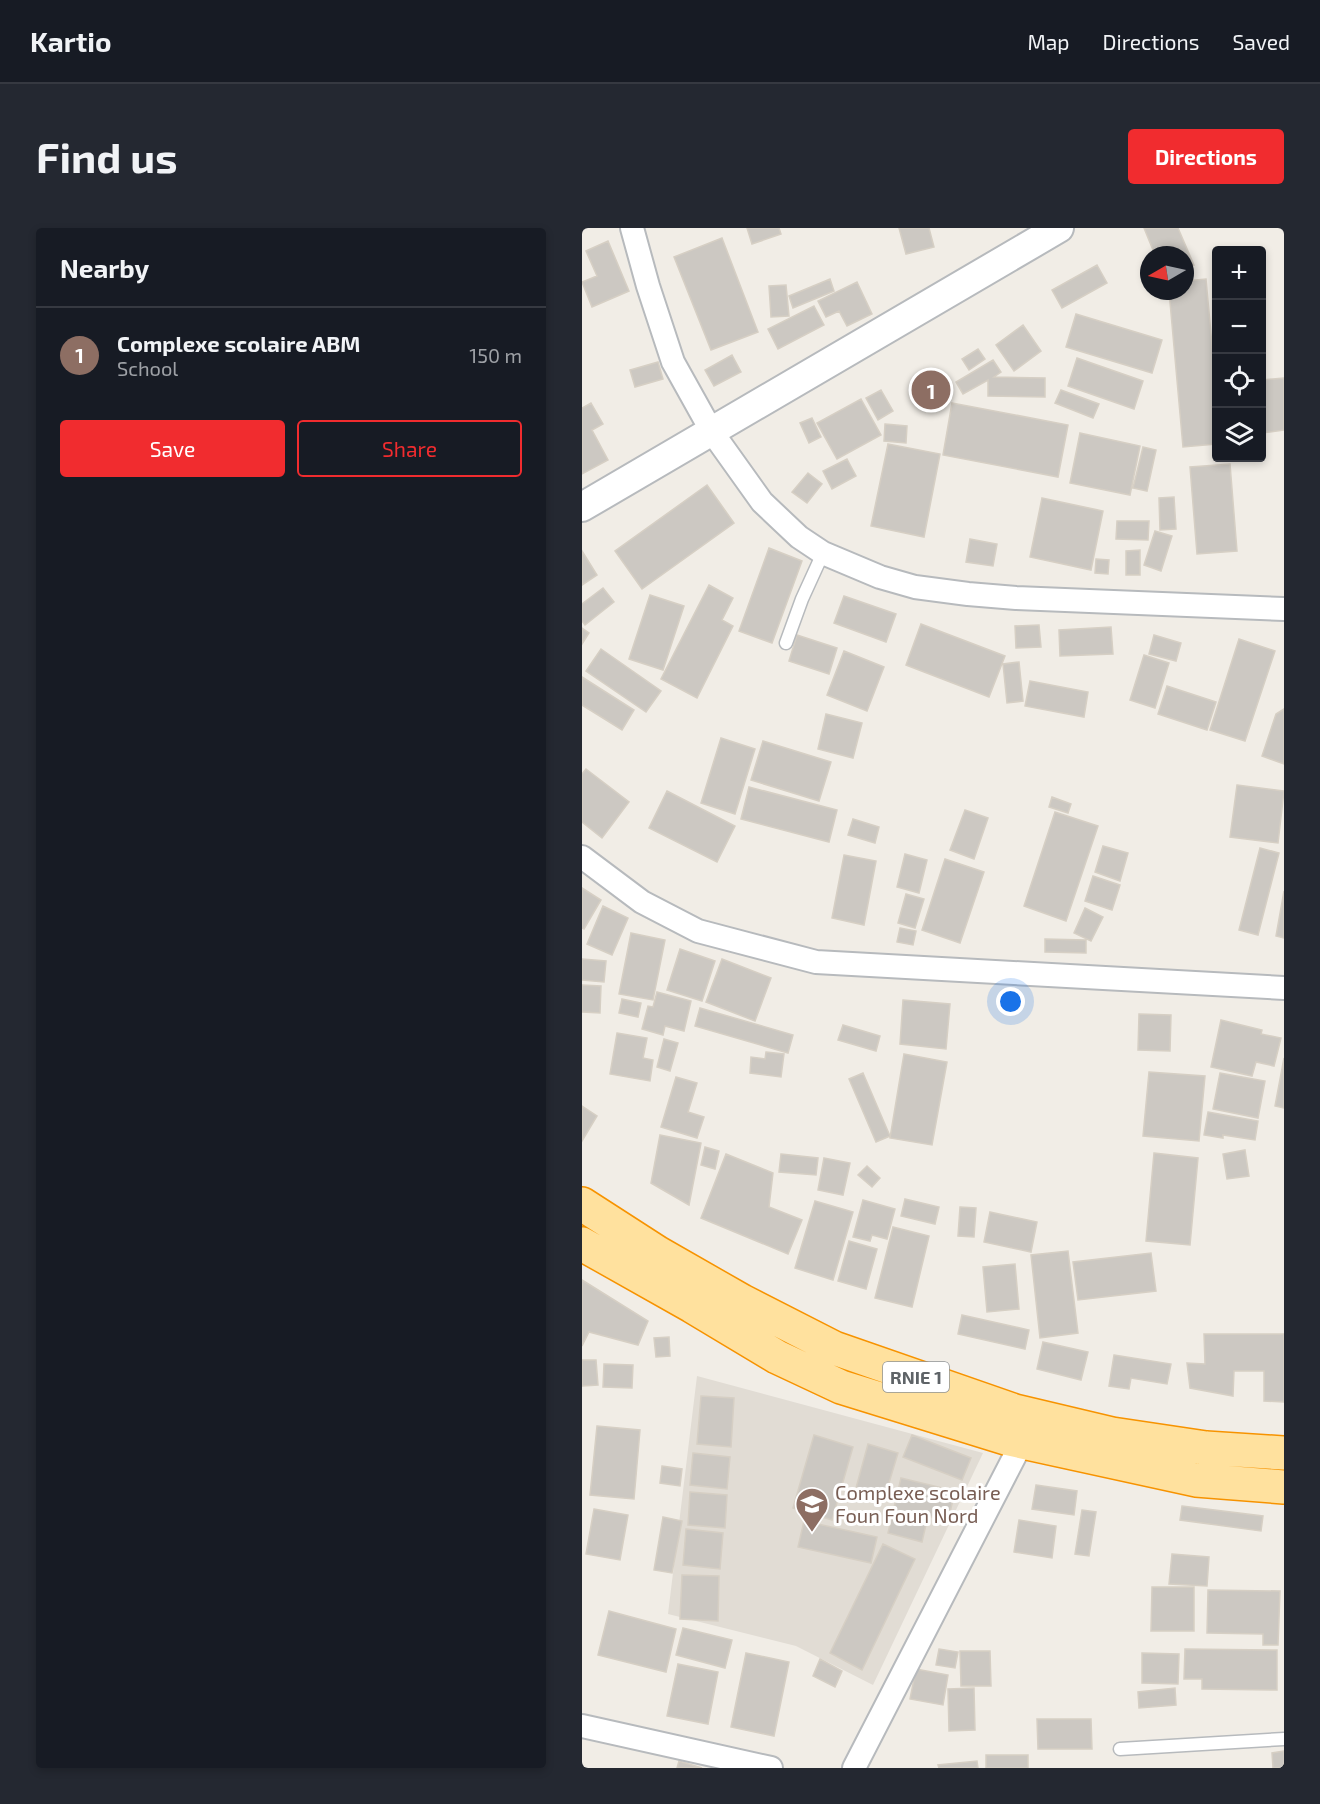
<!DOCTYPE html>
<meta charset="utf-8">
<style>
:root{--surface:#171b24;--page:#242831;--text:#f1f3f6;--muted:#9ea1a6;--line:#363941;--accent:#f12c2f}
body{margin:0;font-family:"Exo 2",sans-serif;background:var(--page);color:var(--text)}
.controls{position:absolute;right:18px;top:18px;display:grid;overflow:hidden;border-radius:6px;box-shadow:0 3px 9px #0003}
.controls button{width:54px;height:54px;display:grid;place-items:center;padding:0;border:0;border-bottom:2px solid var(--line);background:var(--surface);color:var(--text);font:30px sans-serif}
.compass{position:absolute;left:558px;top:18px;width:54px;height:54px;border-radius:50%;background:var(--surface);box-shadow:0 3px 9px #0003;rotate:261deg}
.you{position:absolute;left:429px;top:774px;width:21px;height:21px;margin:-15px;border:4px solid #fff;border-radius:50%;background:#1a73e8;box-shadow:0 0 0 9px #1a73e833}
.badge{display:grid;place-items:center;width:39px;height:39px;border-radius:50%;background:var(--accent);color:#fff;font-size:20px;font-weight:700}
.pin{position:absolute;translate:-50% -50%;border:3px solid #fff;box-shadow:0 2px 6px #0006}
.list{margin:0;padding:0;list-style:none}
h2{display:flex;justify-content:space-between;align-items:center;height:78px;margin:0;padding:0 24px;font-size:26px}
h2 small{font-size:20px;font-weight:400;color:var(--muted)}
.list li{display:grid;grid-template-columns:39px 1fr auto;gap:18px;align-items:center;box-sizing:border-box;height:96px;padding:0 24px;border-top:2px solid var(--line)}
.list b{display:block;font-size:22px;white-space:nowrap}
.list p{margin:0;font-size:20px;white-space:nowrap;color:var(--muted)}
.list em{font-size:20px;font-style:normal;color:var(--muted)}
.actions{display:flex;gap:12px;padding:18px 24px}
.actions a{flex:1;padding:14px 0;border:2px solid var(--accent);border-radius:6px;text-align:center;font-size:21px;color:var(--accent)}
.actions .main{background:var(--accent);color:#fff}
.icon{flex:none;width:33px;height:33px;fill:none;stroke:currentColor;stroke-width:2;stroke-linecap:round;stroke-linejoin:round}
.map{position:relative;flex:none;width:702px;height:1540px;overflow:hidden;border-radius:6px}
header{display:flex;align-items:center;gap:36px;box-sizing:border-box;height:84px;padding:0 30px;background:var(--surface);border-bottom:2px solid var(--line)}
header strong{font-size:28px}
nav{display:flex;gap:33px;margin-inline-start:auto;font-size:21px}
.intro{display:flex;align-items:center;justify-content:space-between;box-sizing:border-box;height:144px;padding:0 36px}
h1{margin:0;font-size:42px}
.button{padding:15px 27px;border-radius:6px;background:var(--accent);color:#fff;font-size:21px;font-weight:700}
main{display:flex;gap:36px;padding:0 36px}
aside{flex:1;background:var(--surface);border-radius:6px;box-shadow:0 3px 9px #0003}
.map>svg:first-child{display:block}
.education{fill:#e1dcd4}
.building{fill:#ccc8c2;stroke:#d6cfc4;stroke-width:1.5}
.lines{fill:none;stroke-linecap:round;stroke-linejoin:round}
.service-casing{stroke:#b7babd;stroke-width:15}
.minor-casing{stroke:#b7babd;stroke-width:26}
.tertiary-casing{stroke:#b7babd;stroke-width:32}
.trunk-casing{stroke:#f79300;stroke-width:36}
.service{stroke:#fff;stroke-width:12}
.minor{stroke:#fff;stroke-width:22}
.tertiary{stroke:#fff;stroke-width:28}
.trunk{stroke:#ffe19e;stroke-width:33}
.labels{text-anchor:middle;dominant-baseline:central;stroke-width:6;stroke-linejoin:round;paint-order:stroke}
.shield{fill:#fff;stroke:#8e9295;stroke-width:1.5}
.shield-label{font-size:18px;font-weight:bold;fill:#5e6367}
.education-label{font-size:20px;fill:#785e54;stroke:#fff;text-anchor:start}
</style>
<header>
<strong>Kartio</strong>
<nav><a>Map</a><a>Directions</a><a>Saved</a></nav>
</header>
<div class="intro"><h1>Find us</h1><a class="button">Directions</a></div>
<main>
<aside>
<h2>Nearby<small></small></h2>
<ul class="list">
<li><span class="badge" style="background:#8d6e63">1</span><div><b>Complexe scolaire ABM</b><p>School</p></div><em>150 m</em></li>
</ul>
<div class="actions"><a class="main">Save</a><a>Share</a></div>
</aside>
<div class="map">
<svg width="702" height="1540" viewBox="0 0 702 1540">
<rect width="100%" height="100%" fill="#f1ede6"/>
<path class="education" d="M 115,1148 L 401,1225 L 291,1457 L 214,1418 L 86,1386 Z"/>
<path class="building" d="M 165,0 L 197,0 L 199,6 L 170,16 Z
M 317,0 L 347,0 L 352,19 L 324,26 Z
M 562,0 L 596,0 L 612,37 L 603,41 L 603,27 L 573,27 Z
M 140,10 L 176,104 L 129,122 L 92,29 Z
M 26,13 L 47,63 L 10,79 L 0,54 L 15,48 L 4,23 Z
M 515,37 L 525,55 L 480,80 L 470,62 Z
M 248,51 L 252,63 L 211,80 L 207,68 Z
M 624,51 L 634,161 L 634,216 L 601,219 L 587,63 L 603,63 L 603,53 Z
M 275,54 L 290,86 L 265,98 L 257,83 L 244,89 L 236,73 Z
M 204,57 L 207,88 L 189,89 L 187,58 Z
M 232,78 L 242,97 L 196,121 L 186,101 Z
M 494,86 L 580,112 L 570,145 L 484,119 Z
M 441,97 L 459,123 L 432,143 L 414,117 Z
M 396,121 L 403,131 L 387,142 L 380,131 Z
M 150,127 L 159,144 L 132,158 L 123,142 Z
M 495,130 L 561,153 L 552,181 L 486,158 Z
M 411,132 L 419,144 L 412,149 L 463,150 L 463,169 L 406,168 L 406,152 L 381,166 L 374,154 Z
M 76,134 L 81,151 L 53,159 L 48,142 Z
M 702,150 L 702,202 L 680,205 L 680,152 Z
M 299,162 L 311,183 L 296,192 L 284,170 Z
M 479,162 L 517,176 L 511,190 L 473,175 Z
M 279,171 L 299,207 L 255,231 L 235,195 Z
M 9,175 L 21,196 L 10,202 L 26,232 L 0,246 L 0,180 Z
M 370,175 L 486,197 L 476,249 L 361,227 Z
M 230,190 L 239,209 L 227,215 L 218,195 Z
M 303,196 L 325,198 L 324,215 L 302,213 Z
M 498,205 L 558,218 L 548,267 L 488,255 Z
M 306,216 L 358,226 L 342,309 L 289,298 Z
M 561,219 L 574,222 L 565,263 L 551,260 Z
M 265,231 L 274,248 L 250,261 L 241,243 Z
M 648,236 L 655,323 L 615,326 L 608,239 Z
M 226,245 L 240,256 L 225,275 L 210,264 Z
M 125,257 L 152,295 L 60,361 L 33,323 Z
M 592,269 L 594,301 L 578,302 L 577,270 Z
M 460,270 L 521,283 L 509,342 L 448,329 Z
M 535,293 L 567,293 L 566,312 L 534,311 Z
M 573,303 L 590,308 L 579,343 L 562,337 Z
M 388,311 L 415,316 L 411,338 L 384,334 Z
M 187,320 L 220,333 L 190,415 L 157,403 Z
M 558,322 L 558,347 L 544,347 L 544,323 Z
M 0,323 L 15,347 L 0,357 Z
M 514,331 L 527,332 L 526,346 L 513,345 Z
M 127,357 L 151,370 L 140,392 L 151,398 L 115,470 L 79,451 Z
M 21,360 L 32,374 L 3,397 L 0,393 L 0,376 Z
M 68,367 L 102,378 L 81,442 L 47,431 Z
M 262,368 L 314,386 L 304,414 L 252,395 Z
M 339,396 L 423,428 L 407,469 L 324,437 Z
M 457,397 L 459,419 L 434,420 L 433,398 Z
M 529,399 L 531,426 L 478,428 L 477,402 Z
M 0,400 L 7,405 L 0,416 Z
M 215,407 L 255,420 L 247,446 L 207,433 Z
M 572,407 L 599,415 L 594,433 L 567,426 Z
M 657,411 L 693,423 L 663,513 L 628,502 Z
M 19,421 L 79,463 L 64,484 L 4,443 Z
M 262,423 L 302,439 L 285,483 L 245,467 Z
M 562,427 L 587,435 L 573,480 L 548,472 Z
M 437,434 L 441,473 L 425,475 L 421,436 Z
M 0,449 L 52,482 L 40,502 L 0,477 Z
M 448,453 L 506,464 L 502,489 L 443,478 Z
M 585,458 L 634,474 L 625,502 L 576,486 Z
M 702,481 L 702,536 L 680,528 L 694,486 Z
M 244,486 L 280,495 L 271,530 L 236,521 Z
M 139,510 L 173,521 L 153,586 L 119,575 Z
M 181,513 L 249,534 L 237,573 L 169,552 Z
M 4,541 L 47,574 L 20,610 L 0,594 L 0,546 Z
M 655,557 L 702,563 L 696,615 L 648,609 Z
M 167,559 L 255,582 L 247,614 L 159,591 Z
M 85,563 L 153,598 L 135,634 L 67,600 Z
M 470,569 L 489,576 L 486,585 L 467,579 Z
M 383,582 L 406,590 L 392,631 L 368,622 Z
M 473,584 L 516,598 L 484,693 L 442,678 Z
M 271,591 L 297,599 L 293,615 L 266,607 Z
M 521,618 L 546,625 L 538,653 L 513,644 Z
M 678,620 L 697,625 L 676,707 L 657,702 Z
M 323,626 L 345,632 L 337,665 L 315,659 Z
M 262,627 L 294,633 L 282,697 L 250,690 Z
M 363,631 L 402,644 L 378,715 L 340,702 Z
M 511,648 L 538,657 L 530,682 L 503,673 Z
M 0,660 L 19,672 L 2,701 L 0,700 Z
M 702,663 L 702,710 L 694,708 Z
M 324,666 L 342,671 L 333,700 L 316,695 Z
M 21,678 L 46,690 L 30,727 L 5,716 Z
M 503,680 L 521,689 L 509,713 L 492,705 Z
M 318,700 L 334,703 L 331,717 L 315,714 Z
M 49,705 L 83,712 L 71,772 L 37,766 Z
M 463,711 L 504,712 L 504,725 L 463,724 Z
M 98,721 L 133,733 L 120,773 L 85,762 Z
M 0,731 L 24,733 L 22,754 L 0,752 Z
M 140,731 L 189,750 L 173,793 L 124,774 Z
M 0,757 L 19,758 L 18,785 L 0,784 Z
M 75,764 L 109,773 L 102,803 L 83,798 L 81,807 L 60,801 L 66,778 L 71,779 Z
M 40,771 L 59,775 L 56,789 L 37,785 Z
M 321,772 L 368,776 L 364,821 L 318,816 Z
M 118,780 L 211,807 L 206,825 L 113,798 Z
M 557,786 L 589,787 L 588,823 L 556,822 Z
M 639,792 L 680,802 L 679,806 L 699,810 L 692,838 L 674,834 L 670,848 L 629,839 Z
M 261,797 L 298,808 L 294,823 L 256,812 Z
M 35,805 L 65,810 L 61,830 L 71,832 L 68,853 L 28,846 Z
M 82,811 L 96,815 L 88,843 L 75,839 Z
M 184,824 L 202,826 L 199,849 L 168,845 L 169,829 L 183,831 Z
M 322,826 L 365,834 L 350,917 L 308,910 Z
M 702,830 L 702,880 L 693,878 Z
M 567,844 L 623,848 L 617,913 L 561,908 Z
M 281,845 L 308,908 L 294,914 L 267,851 Z
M 638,845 L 683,853 L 676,890 L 631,881 Z
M 94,849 L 115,855 L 106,884 L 122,889 L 115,910 L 79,899 Z
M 0,878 L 15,888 L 0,913 Z
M 626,884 L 676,893 L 673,912 L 641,907 L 641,910 L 622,907 Z
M 78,907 L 119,915 L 107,977 L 69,955 Z
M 123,919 L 137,923 L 133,941 L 119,937 Z
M 663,922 L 667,948 L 645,951 L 641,926 Z
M 572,925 L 616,930 L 608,1017 L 564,1013 Z
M 144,926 L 191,945 L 187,979 L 220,992 L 206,1026 L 119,990 Z
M 199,926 L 236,930 L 234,947 L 197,944 Z
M 242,930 L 268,935 L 261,967 L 236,962 Z
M 285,938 L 298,950 L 290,959 L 276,947 Z
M 323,971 L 357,979 L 353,996 L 319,988 Z
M 281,972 L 313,981 L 305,1011 L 290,1007 L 288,1013 L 271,1009 Z
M 233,973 L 271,984 L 251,1052 L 213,1040 Z
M 378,979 L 394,980 L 392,1009 L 376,1008 Z
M 408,984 L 455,994 L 449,1024 L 402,1014 Z
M 311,999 L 347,1008 L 330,1079 L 293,1070 Z
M 267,1013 L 295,1021 L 284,1061 L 256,1053 Z
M 486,1023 L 496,1105 L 458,1110 L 449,1027 Z
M 569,1025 L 574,1063 L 496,1072 L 491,1034 Z
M 433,1036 L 437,1081 L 405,1084 L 401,1039 Z
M 0,1052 L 66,1093 L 56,1117 L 7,1104 L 0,1118 Z
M 380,1087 L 447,1102 L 443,1121 L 376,1106 Z
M 622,1106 L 702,1106 L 702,1174 L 682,1173 L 682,1143 L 652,1143 L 651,1168 L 608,1160 L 605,1135 L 623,1136 Z
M 87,1109 L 88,1128 L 74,1129 L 72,1110 Z
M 461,1114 L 506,1124 L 499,1152 L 455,1141 Z
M 532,1127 L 589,1136 L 585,1156 L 549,1150 L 547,1161 L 527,1158 Z
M 0,1132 L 14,1132 L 16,1157 L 0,1158 Z
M 22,1136 L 51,1137 L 50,1160 L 21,1159 Z
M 119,1168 L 152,1170 L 149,1219 L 115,1216 Z
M 15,1198 L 58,1202 L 52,1271 L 8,1267 Z
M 232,1207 L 271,1219 L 250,1292 L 211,1280 Z
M 330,1207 L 389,1230 L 380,1252 L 321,1229 Z
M 286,1216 L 316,1225 L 303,1268 L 274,1260 Z
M 111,1225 L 148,1229 L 145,1261 L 108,1257 Z
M 80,1238 L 100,1241 L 98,1258 L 78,1255 Z
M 319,1250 L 373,1263 L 366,1293 L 346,1288 L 340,1314 L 306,1305 Z
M 454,1257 L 495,1263 L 492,1287 L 450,1281 Z
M 108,1264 L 145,1267 L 143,1300 L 106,1297 Z
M 600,1278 L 681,1288 L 679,1303 L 598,1292 Z
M 12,1281 L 46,1287 L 38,1332 L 4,1326 Z
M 500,1282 L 514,1284 L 507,1328 L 493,1326 Z
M 81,1289 L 100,1293 L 90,1345 L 72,1342 Z
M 437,1292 L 474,1298 L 470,1330 L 432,1324 Z
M 222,1293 L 295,1309 L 289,1335 L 216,1319 Z
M 104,1301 L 141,1305 L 138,1341 L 101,1337 Z
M 301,1316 L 333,1331 L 280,1442 L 248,1425 Z
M 590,1326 L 627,1329 L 625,1358 L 587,1356 Z
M 100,1347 L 137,1348 L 136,1393 L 98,1391 Z
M 570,1359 L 612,1359 L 612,1403 L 569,1403 Z
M 626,1362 L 698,1363 L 696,1417 L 681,1417 L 681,1406 L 625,1405 Z
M 27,1383 L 94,1401 L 84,1444 L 16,1427 Z
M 101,1400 L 150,1412 L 143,1440 L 94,1427 Z
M 357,1421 L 376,1424 L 373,1440 L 354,1437 Z
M 603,1421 L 695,1422 L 695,1462 L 620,1461 L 620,1451 L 602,1451 Z
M 378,1423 L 408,1423 L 409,1458 L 379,1458 Z
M 164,1425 L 207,1434 L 192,1508 L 149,1499 Z
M 560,1425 L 597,1426 L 596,1456 L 560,1455 Z
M 238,1431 L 260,1443 L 253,1459 L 231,1448 Z
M 96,1436 L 136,1444 L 126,1496 L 85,1488 Z
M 334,1441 L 366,1447 L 361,1477 L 328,1471 Z
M 392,1460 L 393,1502 L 367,1503 L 366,1461 Z
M 593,1460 L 594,1477 L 557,1480 L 556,1464 Z
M 455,1491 L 509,1491 L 510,1521 L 456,1521 Z
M 702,1523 L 702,1540 L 691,1540 L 690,1525 Z
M 404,1527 L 446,1527 L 446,1540 L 404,1540 Z
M 97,1533 L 120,1540 L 95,1540 Z
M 395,1533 L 396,1540 L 357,1540 L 356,1537 Z"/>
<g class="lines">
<g class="service-casing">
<path id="service" d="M 204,415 L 220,371 L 241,325
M 538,1521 L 702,1511"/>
</g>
<g class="minor-casing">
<path id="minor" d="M 50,0 L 66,58 L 91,134 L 130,204 L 180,274 L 217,309 L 241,325 L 298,349 L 333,359 L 386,366 L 434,370 L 702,381
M 0,629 L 60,674 L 116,703 L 234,734 L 702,760
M 0,1498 L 189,1540
M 272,1540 L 440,1214"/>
</g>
<g class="tertiary-casing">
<path id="tertiary" d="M 0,279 L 477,0"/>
</g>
<g class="trunk-casing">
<path id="trunk" d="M 0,976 L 76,1025 L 160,1073 L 252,1120 L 433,1183 L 530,1206 L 624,1220 L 702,1225
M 0,1016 L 110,1078 L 195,1129 L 259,1159 L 427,1211 L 614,1252 L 702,1259"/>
</g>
<use href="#service" class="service"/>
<use href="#minor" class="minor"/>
<use href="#tertiary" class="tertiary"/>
<use href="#trunk" class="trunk"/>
</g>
<defs>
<g id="school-pin" transform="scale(1.725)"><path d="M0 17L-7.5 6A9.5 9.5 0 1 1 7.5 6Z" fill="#8d6e63" stroke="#fff"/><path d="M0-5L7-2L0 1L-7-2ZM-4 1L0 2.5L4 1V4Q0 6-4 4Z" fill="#fff"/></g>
</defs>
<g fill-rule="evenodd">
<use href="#school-pin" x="230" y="1276"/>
</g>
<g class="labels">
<rect class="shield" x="301" y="1134" width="66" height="30" rx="4.5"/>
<g class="shield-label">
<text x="334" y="1149">RNIE 1</text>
</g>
<g class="education-label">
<text x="253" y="1264">Complexe scolaire<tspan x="253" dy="23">Foun Foun Nord</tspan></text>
</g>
</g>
</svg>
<div class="controls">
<button>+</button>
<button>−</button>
<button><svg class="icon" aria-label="locate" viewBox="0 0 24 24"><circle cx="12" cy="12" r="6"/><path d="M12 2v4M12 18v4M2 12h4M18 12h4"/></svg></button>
<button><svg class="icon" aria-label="layers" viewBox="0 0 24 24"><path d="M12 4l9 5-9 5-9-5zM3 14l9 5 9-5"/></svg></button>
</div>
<svg class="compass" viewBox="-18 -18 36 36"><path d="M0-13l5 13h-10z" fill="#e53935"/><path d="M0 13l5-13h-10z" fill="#9ea1a6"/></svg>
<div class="you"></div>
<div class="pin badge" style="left:349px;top:162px;background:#8d6e63">1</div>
</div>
</main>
